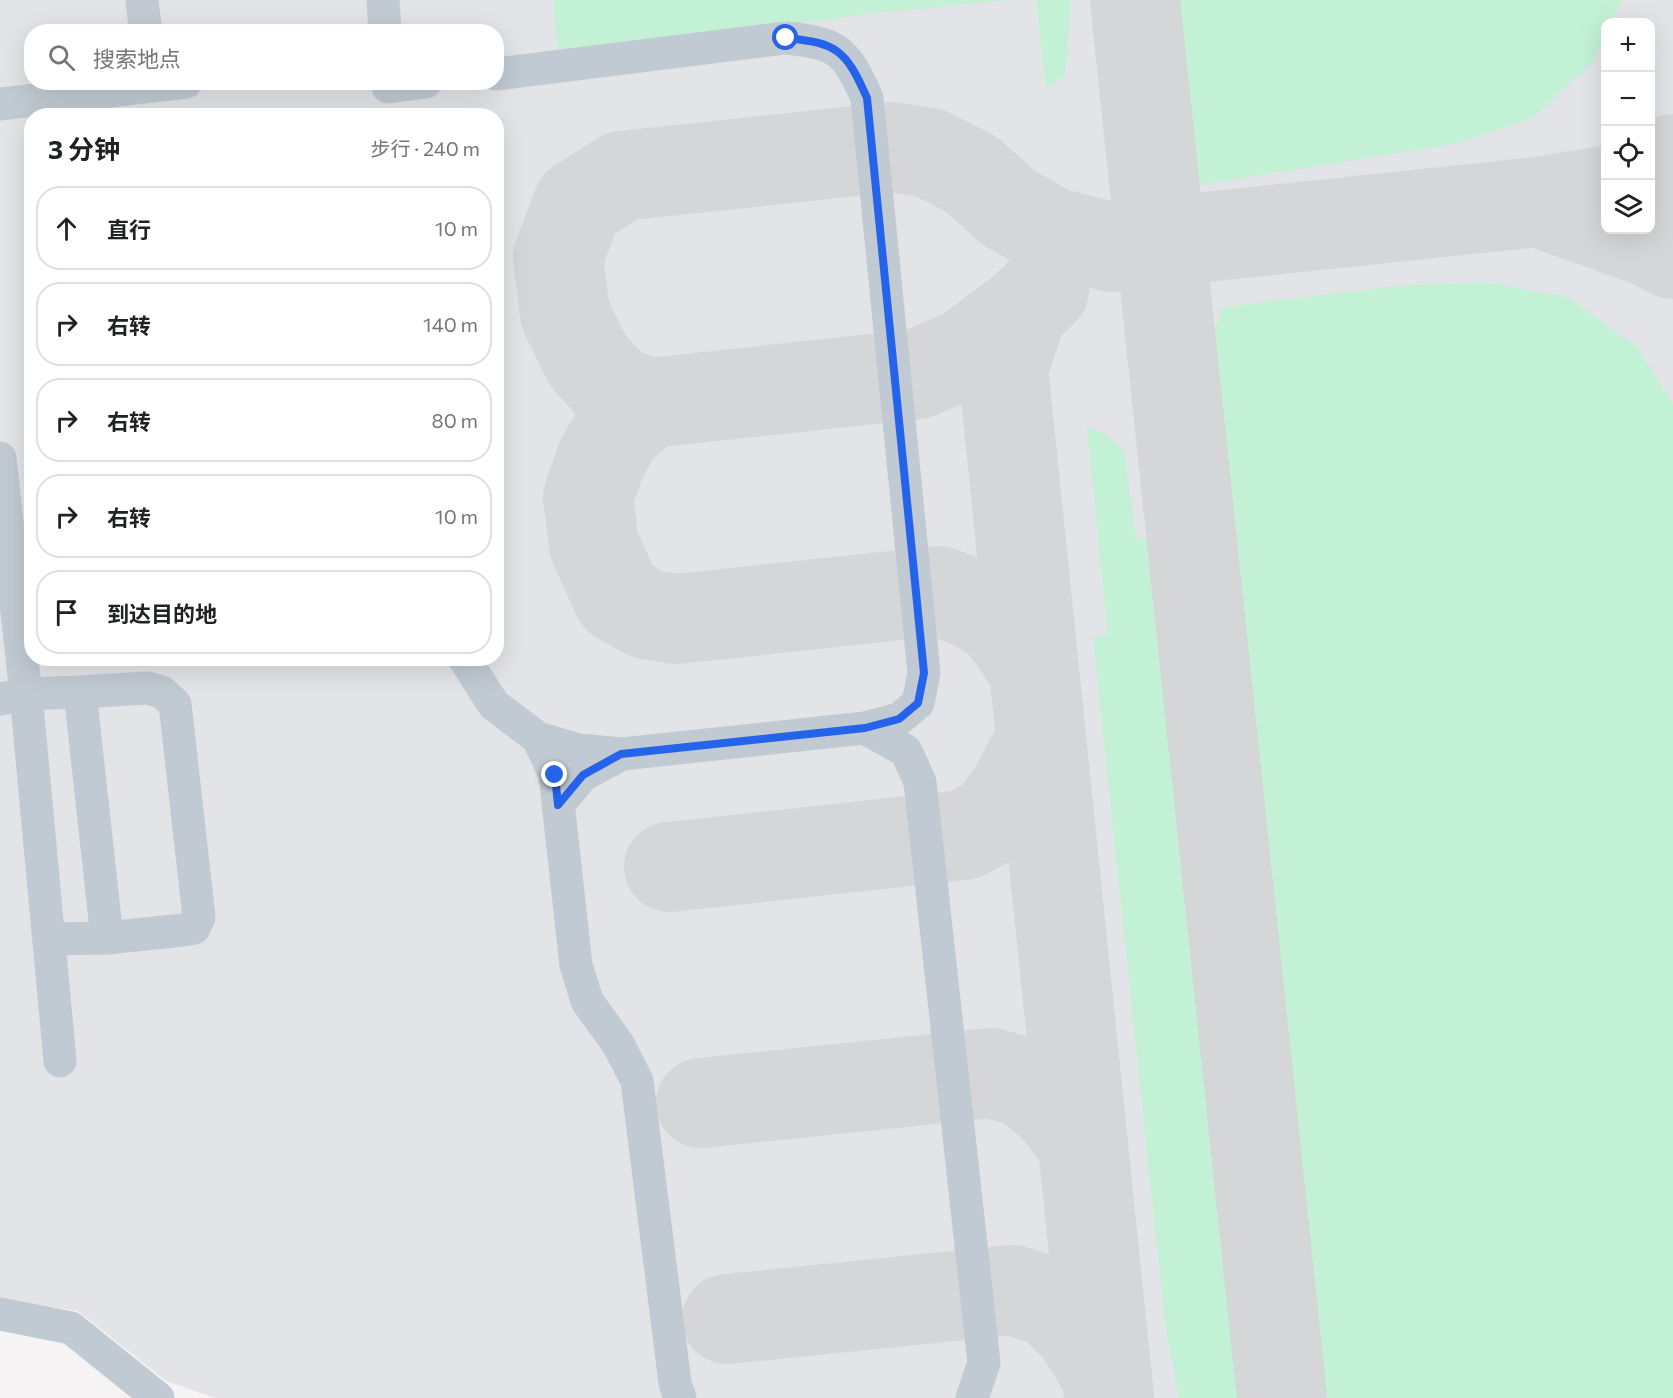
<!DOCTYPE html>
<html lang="zh">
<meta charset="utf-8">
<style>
:root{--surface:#fff;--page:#f2f2f2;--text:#202124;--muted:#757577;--line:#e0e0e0}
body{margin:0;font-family:Commissioner,"Noto Sans SC",sans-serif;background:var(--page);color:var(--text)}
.controls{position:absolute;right:18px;top:18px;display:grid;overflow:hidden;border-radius:12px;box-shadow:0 6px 24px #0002}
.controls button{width:54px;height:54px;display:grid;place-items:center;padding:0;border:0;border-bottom:2px solid var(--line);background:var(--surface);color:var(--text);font:30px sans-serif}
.stop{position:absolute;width:18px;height:18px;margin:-14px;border:4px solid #2563eb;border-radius:50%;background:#fff}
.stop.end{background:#2563eb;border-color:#fff;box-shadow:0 2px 6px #0008}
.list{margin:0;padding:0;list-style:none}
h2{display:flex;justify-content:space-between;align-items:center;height:78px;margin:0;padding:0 24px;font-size:26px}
h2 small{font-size:20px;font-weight:400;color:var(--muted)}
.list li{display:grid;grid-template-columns:39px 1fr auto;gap:18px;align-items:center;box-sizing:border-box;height:84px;margin:0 12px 12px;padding:0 12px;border:2px solid var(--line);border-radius:24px}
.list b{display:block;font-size:22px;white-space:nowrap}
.list em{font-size:20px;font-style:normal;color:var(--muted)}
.icon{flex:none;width:33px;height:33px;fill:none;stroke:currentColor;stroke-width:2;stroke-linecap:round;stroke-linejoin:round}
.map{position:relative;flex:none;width:1673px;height:1398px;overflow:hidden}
.search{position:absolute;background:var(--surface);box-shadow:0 6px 24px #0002;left:24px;top:24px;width:480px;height:66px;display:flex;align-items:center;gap:15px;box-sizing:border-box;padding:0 21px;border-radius:24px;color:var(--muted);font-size:22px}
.panel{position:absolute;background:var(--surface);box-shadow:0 6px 24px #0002;left:24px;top:108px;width:480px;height:558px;border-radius:24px}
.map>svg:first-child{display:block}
.airport{fill:#e2e4e7;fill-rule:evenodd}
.green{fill:#c3f1d5}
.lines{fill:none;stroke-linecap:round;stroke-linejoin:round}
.taxiway{stroke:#d5d6d8;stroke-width:90}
.minor{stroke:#c1cad2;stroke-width:33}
.route{stroke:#2563eb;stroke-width:8}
</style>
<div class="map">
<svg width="1673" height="1398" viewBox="0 0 1673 1398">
<rect width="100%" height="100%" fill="#f5f3f3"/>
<path class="airport" d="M 0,0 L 1673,0 L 1673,1398 L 215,1398 L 166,1381 L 78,1311 L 0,1299 ZM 1606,22 L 1650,22 L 1650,230 L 1606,230 ZM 32,32 L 496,32 L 496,82 L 32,82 ZM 32,116 L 496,116 L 496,658 L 32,658 Z"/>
<path class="green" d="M 553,0 L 1008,0 L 869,14 L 559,54 Z
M 1036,0 L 1071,0 L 1065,76 L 1046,88 Z
M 1179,0 L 1622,0 L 1611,22 L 1606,22 L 1605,35 L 1592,63 L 1532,118 L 1459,143 L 1198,185 Z
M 1483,282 L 1567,297 L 1637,347 L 1673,404 L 1673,1398 L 1322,1398 L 1213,334 L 1224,307 L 1397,286 Z
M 1087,427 L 1105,434 L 1124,451 L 1136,537 L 1151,539 L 1239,1398 L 1179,1398 L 1166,1331 L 1093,638 L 1108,634 Z"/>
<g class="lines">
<path class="taxiway" d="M 1135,0 L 1282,1398
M 1650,176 L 1673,159
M 1606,191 L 1537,202 L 1606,226
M 1615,230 L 1650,242 L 1673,254
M 1044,290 L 1022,311 L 1003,368 L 1109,1398
M 1022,311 L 966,353 L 918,374 L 650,403 L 616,391 L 588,361 L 565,314 L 558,257 L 578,204 L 622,176 L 892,147 L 930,153 L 971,174 L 1009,208 L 1053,233 L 1112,247 L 1537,202
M 650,403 L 619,428 L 601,460 L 588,497 L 594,545 L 618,598 L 646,614 L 676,619 L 939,591 C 996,611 1003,620 1034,671
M 669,867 L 964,835 L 992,820 L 1014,790 L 1041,739
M 701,1103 L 991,1073 L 1024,1082 L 1055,1107 L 1083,1144
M 727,1319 L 1013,1290 L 1050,1302 L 1079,1330 L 1107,1376"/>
<path class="minor" d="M 142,0 L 145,26 L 142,32
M 383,0 L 385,32
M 496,74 L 786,38 C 837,43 846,50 867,98 L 924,673 L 918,703 L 899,719 L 865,728
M 388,87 L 426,82
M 0,104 L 186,82
M 0,458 L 26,694 L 60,1061
M 464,658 L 494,705 L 538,738 L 579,750 L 622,754 L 865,728 L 906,751 L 920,782 L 984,1363 L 972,1398
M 0,699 L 26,694 L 80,692
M 538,738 L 555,775 L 576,965 L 587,1001 L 618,1044 L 637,1081 L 675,1383 L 680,1398
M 558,805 L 583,775 L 622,754
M 49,939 L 107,938 L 183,930 L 194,928 L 199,917 L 175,704 L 162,692 L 147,688 L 80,692 L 107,938
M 0,1314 L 71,1328 L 158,1398"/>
</g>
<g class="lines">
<path class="route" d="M 555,775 L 558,805 L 583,775 L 621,754 L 865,728 L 899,719 L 918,703 L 924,673 L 867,98 C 846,50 837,43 786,38"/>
</g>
</svg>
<div class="controls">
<button>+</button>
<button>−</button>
<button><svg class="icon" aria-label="locate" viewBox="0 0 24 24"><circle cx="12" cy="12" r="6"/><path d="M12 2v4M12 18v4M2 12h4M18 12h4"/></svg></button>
<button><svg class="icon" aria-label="layers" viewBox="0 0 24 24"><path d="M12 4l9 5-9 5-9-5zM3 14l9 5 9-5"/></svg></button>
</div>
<div class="stop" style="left:786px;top:38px"></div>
<div class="stop end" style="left:555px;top:775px"></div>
<div class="search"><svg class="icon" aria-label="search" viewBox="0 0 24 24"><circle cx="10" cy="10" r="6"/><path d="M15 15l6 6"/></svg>搜索地点</div>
<section class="panel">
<h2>3 分钟<small>步行 · 240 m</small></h2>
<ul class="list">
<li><svg class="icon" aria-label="ahead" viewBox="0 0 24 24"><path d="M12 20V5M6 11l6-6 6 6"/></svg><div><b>直行</b></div><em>10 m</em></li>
<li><svg class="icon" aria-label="right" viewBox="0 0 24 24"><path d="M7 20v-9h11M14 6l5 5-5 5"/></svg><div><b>右转</b></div><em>140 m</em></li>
<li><svg class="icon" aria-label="right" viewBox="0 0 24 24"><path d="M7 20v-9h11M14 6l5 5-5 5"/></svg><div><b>右转</b></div><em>80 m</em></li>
<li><svg class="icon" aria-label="right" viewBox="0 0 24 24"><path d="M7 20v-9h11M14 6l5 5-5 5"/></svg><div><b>右转</b></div><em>10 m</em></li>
<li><svg class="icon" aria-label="arrive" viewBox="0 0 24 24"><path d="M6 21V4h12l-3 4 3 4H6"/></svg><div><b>到达目的地</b></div></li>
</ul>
</section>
</div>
